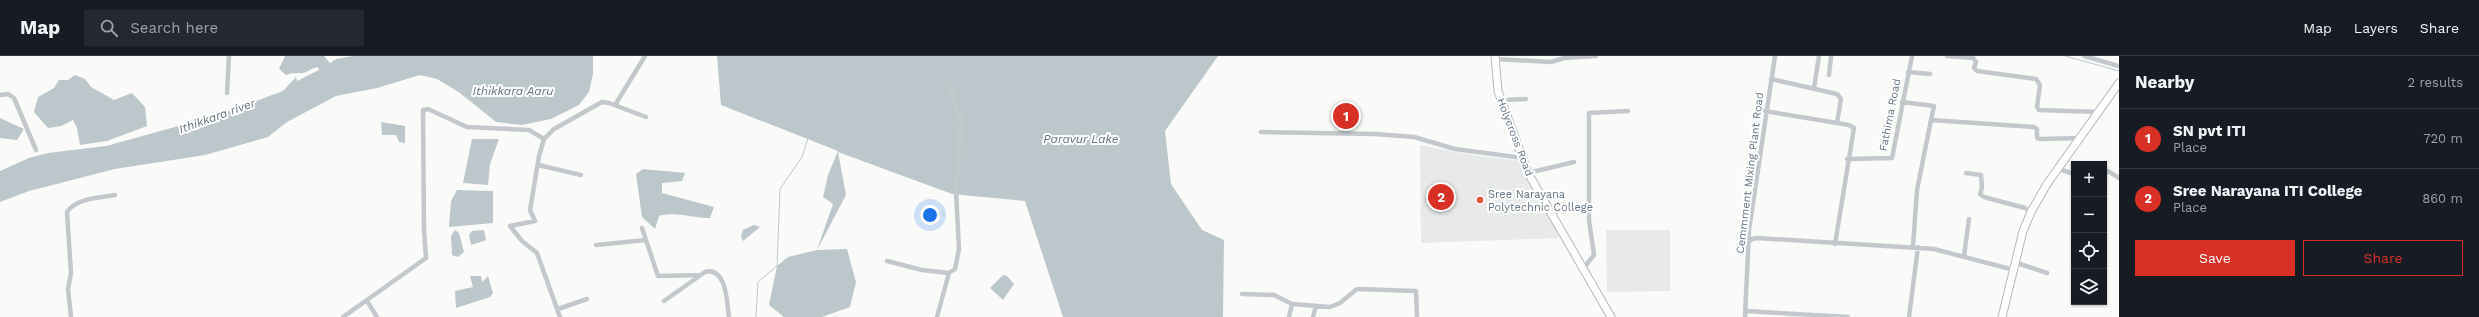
<!DOCTYPE html>
<meta charset="utf-8">
<style>
:root{--surface:#171b24;--page:#242831;--text:#f1f3f6;--muted:#9ea1a6;--line:#363941;--accent:#d93025}
body{margin:0;font-family:"Work Sans",sans-serif;background:var(--page);color:var(--text)}
.controls{position:absolute;right:12px;bottom:12px;display:grid;overflow:hidden;border-radius:0px;box-shadow:0 1px 3px #0004}
.controls button{width:36px;height:36px;display:grid;place-items:center;padding:0;border:0;border-bottom:1px solid var(--line);background:var(--surface);color:var(--text);font:20px sans-serif}
.you{position:absolute;left:930px;top:159px;width:14px;height:14px;margin:-10px;border:3px solid #fff;border-radius:50%;background:#1a73e8;box-shadow:0 0 0 6px #1a73e833}
.badge{display:grid;place-items:center;width:26px;height:26px;border-radius:50%;background:var(--accent);color:#fff;font-size:13px;font-weight:700}
.pin{position:absolute;translate:-50% -50%;border:2px solid #fff;box-shadow:0 1px 4px #0006}
.list{margin:0;padding:0;list-style:none}
h2{display:flex;justify-content:space-between;align-items:center;height:52px;margin:0;padding:0 16px;font-size:17px}
h2 small{font-size:13px;font-weight:400;color:var(--muted)}
.list li{display:grid;grid-template-columns:26px 1fr auto;gap:12px;align-items:center;box-sizing:border-box;height:60px;padding:0 16px;border-top:1px solid var(--line)}
.list b{display:block;font-size:15px;white-space:nowrap}
.list p{margin:0;font-size:13px;white-space:nowrap;color:var(--muted)}
.list em{font-size:13px;font-style:normal;color:var(--muted)}
.actions{display:flex;gap:8px;padding:12px 16px}
.actions a{flex:1;padding:9px 0;border:1px solid var(--accent);border-radius:0px;text-align:center;font-size:14px;color:var(--accent)}
.actions .main{background:var(--accent);color:#fff}
.icon{flex:none;width:22px;height:22px;fill:none;stroke:currentColor;stroke-width:2;stroke-linecap:round;stroke-linejoin:round}
.map{position:relative;flex:none;width:2119px;height:261px;overflow:hidden}
header{display:flex;align-items:center;gap:24px;box-sizing:border-box;height:56px;padding:0 20px;background:var(--surface);border-bottom:1px solid var(--line)}
header strong{font-size:19px}
nav{display:flex;gap:22px;margin-inline-start:auto;font-size:14px}
.search{width:280px;height:36px;background:var(--page);display:flex;align-items:center;gap:10px;box-sizing:border-box;padding:0 14px;border-radius:0px;color:var(--muted);font-size:15px}
main{display:flex}
aside{flex:1;background:var(--surface)}
.map>svg:first-child{display:block}
.built{fill:#e8e9e9}
.water{fill:#bbc7cb}
.lines{fill:none;stroke-linecap:round;stroke-linejoin:round}
.stream{stroke:#bbc7cb;stroke-width:1}
.secondary-casing{stroke:#b3babf;stroke-width:9}
.minor{stroke:#c3c8cc;stroke-width:4.5}
.secondary{stroke:#fff;stroke-width:7}
.poi-dot{fill:#e4572e;stroke:#fff;stroke-width:1.5}
.labels{text-anchor:middle;dominant-baseline:central;stroke-width:4;stroke-linejoin:round;paint-order:stroke}
.street-label{font-size:11px;fill:#657683;stroke:#fff}
.poi-label{font-size:11px;fill:#657683;stroke:#fff;text-anchor:start}
.water-label{font-size:12px;font-style:italic;fill:#60757c;stroke:#fff}
</style>
<header>
<strong>Map</strong>
<div class="search"><svg class="icon" aria-label="search" viewBox="0 0 24 24"><circle cx="10" cy="10" r="6"/><path d="M15 15l6 6"/></svg>Search here</div>
<nav><a>Map</a><a>Layers</a><a>Share</a></nav>
</header>
<main>
<div class="map">
<svg width="2119" height="261" viewBox="0 0 2119 261">
<rect width="100%" height="100%" fill="#fafaf8"/>
<path class="built" d="M 1420,89 L 1467,98 L 1520,105 L 1560,182 L 1421,187 Z
M 1606,174 L 1670,174 L 1670,235 L 1607,236 Z"/>
<path class="water" d="M 285,0 L 324,0 L 330,7 L 336,3 L 353,0 L 593,0 L 593,18 L 589,36 L 579,49 L 551,63 L 522,69 L 496,66 L 460,37 L 437,23 L 420,19 L 377,32 L 336,40 L 287,66 L 268,81 L 205,99 L 115,113 L 29,135 L 0,146 L 0,115 L 29,102 L 48,97 L 106,90 L 215,60 L 283,35 L 296,21 L 297,25 L 319,14 L 318,11 C 312,12 308,16 303,17 C 297,18 293,16 286,19 L 279,13 Z
M 717,0 L 1218,0 L 1165,75 L 1171,128 L 1202,174 L 1224,184 L 1223,261 L 1063,261 L 1025,145 L 952,138 L 838,96 L 846,139 L 817,194 L 847,193 L 856,226 L 850,251 L 822,261 L 784,261 L 769,249 L 777,210 L 788,201 L 817,194 L 833,148 L 823,141 L 828,119 L 838,95 L 721,49 Z
M 75,19 L 85,23 L 91,31 L 114,44 L 132,37 L 145,51 L 147,70 L 107,85 L 80,89 L 77,72 L 73,64 L 61,70 L 48,72 L 34,56 L 38,41 L 54,32 L 59,24 L 68,24 Z
M 0,62 L 24,73 L 17,84 L 0,82 Z
M 381,66 L 405,70 L 405,87 L 399,86 L 396,79 L 382,79 Z
M 472,83 L 499,83 L 490,108 L 488,129 L 463,127 Z
M 643,113 L 685,117 L 682,125 L 662,127 L 662,137 L 714,151 L 710,162 C 694,162 673,155 659,160 L 655,173 L 642,161 L 636,118 Z
M 457,134 L 493,135 L 493,167 L 449,171 L 451,145 Z
M 754,169 L 760,171 L 743,185 L 741,181 L 743,174 Z
M 455,174 L 459,177 L 464,196 L 458,201 L 452,199 L 451,180 Z
M 484,174 L 486,184 L 471,189 L 469,179 L 472,175 Z
M 1003,219 L 1007,220 L 1014,228 L 1003,244 L 990,232 Z
M 470,220 L 481,220 L 482,226 L 488,220 L 493,237 L 490,241 L 456,252 L 455,235 L 473,231 Z"/>
<g class="lines">
<path class="stream" d="M 2065,0 L 2119,15
M 756,261 L 758,226 L 777,210 L 780,133 L 802,101 L 808,82"/>
<g class="secondary-casing">
<path id="secondary" d="M 1495,0 L 1498,35 L 1528,117 L 1611,261
M 2002,261 L 2023,175 L 2031,156 L 2047,128 L 2119,27"/>
</g>
<path class="minor" d="M 1947,0 L 1973,2 L 1976,6 L 1974,12 L 1977,15 L 2036,23 L 2040,29 L 2037,51 L 2039,54 L 2099,56
M 2084,0 L 2119,10
M 1495,3 L 1551,6 L 1564,2 L 1596,0
M 1908,16 L 1930,18
M 1829,19 L 1831,0
M 1771,23 L 1837,38 L 1841,43 L 1837,67
M 1814,32 L 1819,0
M 227,37 L 229,0
M 0,39 L 8,38 L 14,42 L 36,94
M 1501,44 L 1526,43
M 1902,46 L 1934,50 L 1931,64 L 2034,71 L 2037,73 L 2037,82 L 2040,83 L 2080,82
M 615,49 L 645,0
M 1765,55 L 1849,69 L 1854,72 L 1835,188
M 1261,76 L 1375,78 L 1414,81 L 1455,93 L 1523,102
M 1847,103 L 1892,102 L 1912,0
M 538,109 L 581,119
M 2059,113 L 2074,118
M 1528,117 L 1574,106
M 1966,117 L 1981,119 L 1982,132 L 1980,138 L 1984,141 L 2025,152 L 2031,156
M 2104,119 L 2108,115 L 2119,122
M 642,172 L 658,220 L 701,219
M 1748,187 L 1752,183 L 1757,182 L 1934,193 L 2014,214
M 596,189 L 646,184
M 1913,190 L 1917,134 L 1931,64
M 1964,200 L 1969,163
M 887,205 L 922,214 L 949,217
M 2017,207 L 2047,217
M 1582,214 L 1594,199 L 1589,164 L 1589,57 L 1628,55
M 1242,238 L 1274,239 L 1292,248 L 1330,251 L 1340,247 L 1357,233 L 1416,235 L 1417,261
M 367,245 L 377,261
M 664,245 L 705,216 C 727,210 727,248 729,261
M 558,253 L 587,243
M 1746,255 L 1848,261
M 71,261 L 68,233 L 71,217 L 67,156 C 77,142 98,142 115,139
M 343,261 L 426,202 L 424,174 L 423,54 L 428,53 L 467,71 L 529,74 L 544,83
M 560,261 L 537,197 L 522,185 L 510,170 L 535,165 L 530,154 L 539,100 L 544,83 L 554,73 L 602,46 L 609,47 L 646,61
M 937,261 L 949,217 L 955,213 L 959,193 L 956,135 L 961,65 L 951,32
M 1289,261 L 1292,248
M 1313,261 L 1316,250
M 1745,261 L 1749,174 L 1775,0
M 1909,261 L 1918,191"/>
<use href="#secondary" class="secondary"/>
</g>
<circle class="poi-dot" cx="1480" cy="144" r="4"/>
<g class="labels">
<g class="street-label">
<text transform="translate(1890 59) rotate(-79)">Fathima Road</text>
<text transform="translate(1515 81) rotate(69)">Holycross Road</text>
<text transform="translate(1750 117) rotate(-83)">Cemmment Mixing Plant Road</text>
</g>
<g class="poi-label">
<text x="1488" y="138">Sree Narayana<tspan x="1488" dy="13">Polytechnic College</tspan></text>
</g>
<g class="water-label">
<text x="513" y="35">Ithikkara Aaru</text>
<text transform="translate(217 60) rotate(-20)">Ithikkara river</text>
<text x="1081" y="83">Paravur Lake</text>
</g>
</g>
</svg>
<div class="controls">
<button>+</button>
<button>−</button>
<button><svg class="icon" aria-label="locate" viewBox="0 0 24 24"><circle cx="12" cy="12" r="6"/><path d="M12 2v4M12 18v4M2 12h4M18 12h4"/></svg></button>
<button><svg class="icon" aria-label="layers" viewBox="0 0 24 24"><path d="M12 4l9 5-9 5-9-5zM3 14l9 5 9-5"/></svg></button>
</div>
<div class="you"></div>
<div class="pin badge" style="left:1346px;top:60px">1</div>
<div class="pin badge" style="left:1441px;top:141px">2</div>
</div>
<aside>
<h2>Nearby<small>2 results</small></h2>
<ul class="list">
<li><span class="badge">1</span><div><b>SN pvt ITI</b><p>Place</p></div><em>720 m</em></li>
<li><span class="badge">2</span><div><b>Sree Narayana ITI College</b><p>Place</p></div><em>860 m</em></li>
</ul>
<div class="actions"><a class="main">Save</a><a>Share</a></div>
</aside>
</main>
